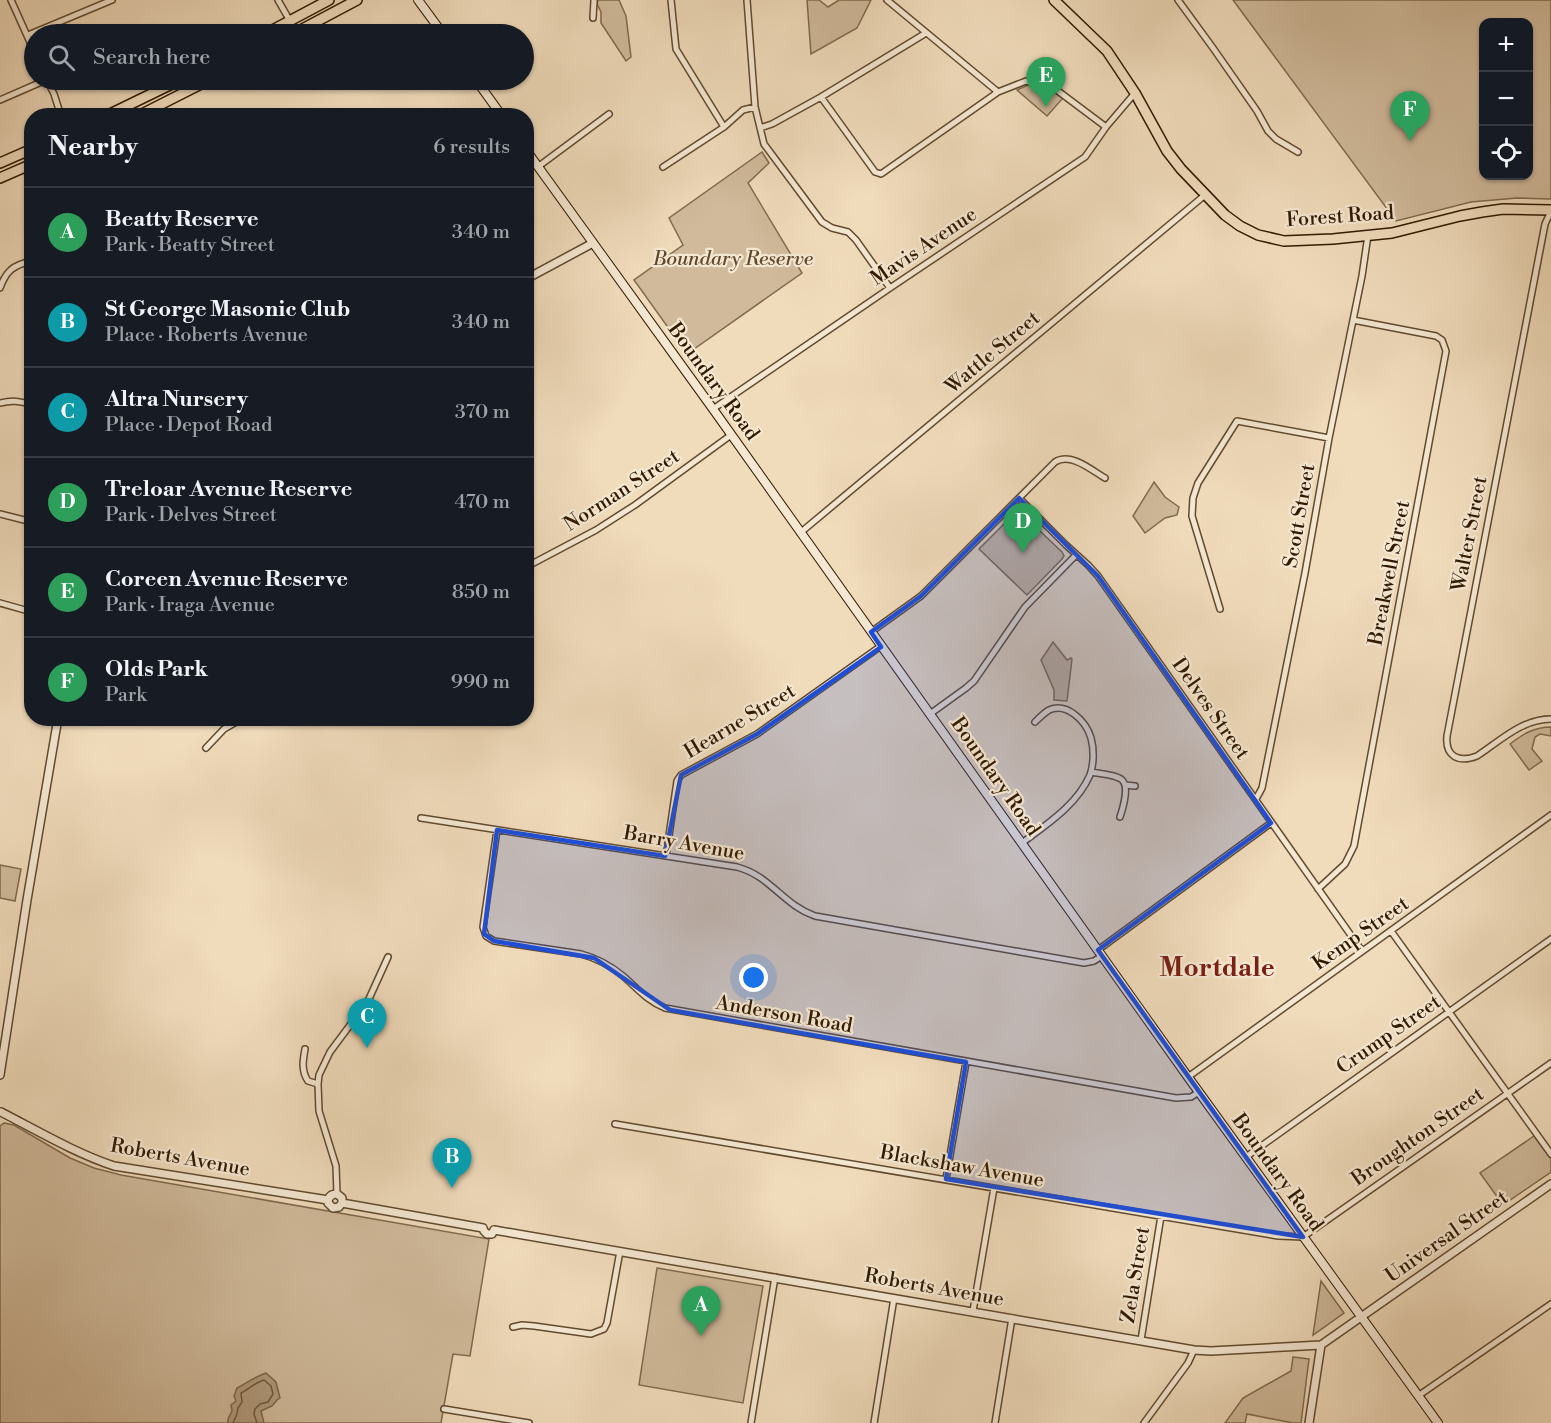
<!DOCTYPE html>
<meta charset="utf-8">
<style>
:root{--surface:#171b24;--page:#242831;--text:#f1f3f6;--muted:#9ea1a6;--line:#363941;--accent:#d93025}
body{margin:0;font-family:"Libre Bodoni",serif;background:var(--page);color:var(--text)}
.controls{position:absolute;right:18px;top:18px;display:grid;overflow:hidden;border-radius:12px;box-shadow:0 2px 4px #0004}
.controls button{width:54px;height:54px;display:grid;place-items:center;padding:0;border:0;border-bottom:2px solid var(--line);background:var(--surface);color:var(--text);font:30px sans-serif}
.you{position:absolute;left:754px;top:978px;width:21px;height:21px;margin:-15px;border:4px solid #fff;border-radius:50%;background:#1a73e8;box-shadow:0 0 0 9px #1a73e833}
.badge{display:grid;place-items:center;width:39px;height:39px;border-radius:50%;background:var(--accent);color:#fff;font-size:20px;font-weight:700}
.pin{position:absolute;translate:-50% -50px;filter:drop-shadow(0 2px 3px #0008)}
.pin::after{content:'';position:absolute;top:32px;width:21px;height:18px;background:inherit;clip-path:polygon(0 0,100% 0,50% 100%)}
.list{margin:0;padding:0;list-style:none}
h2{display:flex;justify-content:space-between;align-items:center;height:78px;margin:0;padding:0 24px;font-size:26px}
h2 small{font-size:20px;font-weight:400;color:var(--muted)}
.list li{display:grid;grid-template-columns:39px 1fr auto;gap:18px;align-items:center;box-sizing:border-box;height:90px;padding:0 24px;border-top:2px solid var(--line)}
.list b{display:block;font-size:22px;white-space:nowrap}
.list p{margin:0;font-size:20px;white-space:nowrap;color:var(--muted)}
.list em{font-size:20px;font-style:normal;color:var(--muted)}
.icon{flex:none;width:33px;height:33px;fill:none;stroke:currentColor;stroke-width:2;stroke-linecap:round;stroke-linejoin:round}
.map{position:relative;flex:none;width:1551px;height:1423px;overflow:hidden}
.search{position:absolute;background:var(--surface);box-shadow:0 2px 4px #0004;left:24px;top:24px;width:510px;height:66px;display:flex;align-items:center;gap:15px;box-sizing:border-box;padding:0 21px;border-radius:33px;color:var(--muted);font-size:22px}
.panel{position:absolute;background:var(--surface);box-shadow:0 2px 4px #0004;left:24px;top:108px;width:510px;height:618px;border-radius:24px}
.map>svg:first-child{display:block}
.green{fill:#d0ba9b;stroke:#806a4e;stroke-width:1.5;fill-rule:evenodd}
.water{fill:#af997b;stroke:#7d664a;stroke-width:1.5}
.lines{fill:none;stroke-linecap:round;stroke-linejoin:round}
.shore{stroke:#70593e;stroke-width:1.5}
.minor-casing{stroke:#614a2f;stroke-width:8}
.tertiary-casing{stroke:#614a2f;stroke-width:10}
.secondary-casing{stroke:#311900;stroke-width:10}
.primary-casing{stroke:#311900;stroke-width:12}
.minor{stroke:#f5e8d3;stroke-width:5}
.tertiary{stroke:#f5e8d3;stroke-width:7}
.secondary{stroke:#f5e8d3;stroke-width:8}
.primary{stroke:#f0dbbb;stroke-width:9}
.marked{fill:#1d4ed8;fill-opacity:0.2;stroke:#1d4ed8;stroke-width:4.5;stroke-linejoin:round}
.labels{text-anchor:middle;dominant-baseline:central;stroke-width:4.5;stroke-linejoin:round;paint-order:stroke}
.street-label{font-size:20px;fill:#311900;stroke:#f5e8d3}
.park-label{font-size:20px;font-style:italic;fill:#61492e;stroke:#f5e8d3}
.district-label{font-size:26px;font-weight:bold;fill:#7a1f14;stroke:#f5e8d3}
</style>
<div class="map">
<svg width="1551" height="1423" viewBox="0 0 1551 1423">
<rect width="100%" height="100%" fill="#f0dbbb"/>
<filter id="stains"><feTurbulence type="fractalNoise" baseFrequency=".00333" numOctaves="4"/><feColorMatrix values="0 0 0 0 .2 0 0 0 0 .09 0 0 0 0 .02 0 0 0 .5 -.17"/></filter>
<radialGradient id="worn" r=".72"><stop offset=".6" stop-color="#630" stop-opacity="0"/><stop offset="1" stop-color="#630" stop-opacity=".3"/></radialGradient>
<path class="green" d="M 598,0 L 619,0 L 626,16 L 631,57 L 626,61 L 601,23 L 601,12 L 597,4 Z
M 807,0 L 819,0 L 828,7 L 839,0 L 871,0 L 857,28 L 811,54 Z
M 1233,0 L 1551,0 L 1551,199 L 1517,198 L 1471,202 L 1396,221 ZM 1528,22 L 1528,176 L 1484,176 L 1484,22 Z
M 1028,85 L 1051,90 L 1063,98 L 1047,116 L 1017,90 Z
M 762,152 L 769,163 L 748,183 L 802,273 L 687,354 L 634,280 L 683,245 L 669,218 Z
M 1154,482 L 1165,497 L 1179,507 L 1177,515 L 1165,518 L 1145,533 L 1133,516 Z
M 1020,512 L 1062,552 L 1064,556 L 1062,559 L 1027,595 L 979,549 L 1015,513 Z
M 1053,642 L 1067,660 L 1071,658 L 1072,659 L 1067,701 L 1054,700 L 1054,690 L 1041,660 Z
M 1551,727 L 1551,736 L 1540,734 L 1535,737 L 1532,749 L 1542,761 L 1529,770 L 1510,744 C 1523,734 1534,727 1551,727 Z
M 0,865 L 21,869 L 15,901 L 0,898 Z
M 4,1123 L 14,1125 L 70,1158 L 94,1168 L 121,1175 L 489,1239 L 470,1356 L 453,1354 L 441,1423 L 0,1423 L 0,1126 Z
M 1534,1136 L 1551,1159 L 1551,1172 L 1503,1205 L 1480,1173 Z
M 657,1268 L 763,1286 L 743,1403 L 639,1385 Z
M 1321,1281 L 1344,1313 L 1313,1335 Z
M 1293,1357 L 1309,1359 L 1301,1423 L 1293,1423 L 1247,1414 L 1245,1423 L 1225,1423 L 1243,1398 L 1291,1371 Z"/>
<path class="water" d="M 266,1373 L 276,1382 L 280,1398 L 277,1400 L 272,1406 L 261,1411 L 264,1423 L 228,1423 L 228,1419 L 232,1411 L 231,1405 L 236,1401 L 234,1396 L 237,1388 C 247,1383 254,1377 266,1373 Z"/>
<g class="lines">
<path class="shore" d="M 233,1423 L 237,1414 L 238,1408 L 242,1402 L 241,1393 C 249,1389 256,1382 264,1380 L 271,1386 L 273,1394 L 268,1402 L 260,1404 L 255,1409 L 254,1414 L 257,1423"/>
<g class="minor-casing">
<path id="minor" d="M 11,0 L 34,51
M 278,0 L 290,21
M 671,0 L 676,49 L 724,127
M 747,0 L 755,107 L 764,144 L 822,222 L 832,228 L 848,232 L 856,240 L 890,288
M 887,0 L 998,92 L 1026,81 L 1054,88 L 1106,127
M 1178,0 L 1213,48 L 1257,111 L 1268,131 L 1276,139 L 1298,152
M 593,18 L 594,0
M 28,35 L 112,0
M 47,80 L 54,94 L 61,116
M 821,97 L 875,172 L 881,174 L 998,92
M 0,100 L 46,80
M 760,128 L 772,124 L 821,97 L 926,33
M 539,166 L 609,114
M 663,167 L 724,127 L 743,110 L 755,107
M 1551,211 L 1545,224 L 1447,736 C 1445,757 1459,763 1477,756 C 1500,741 1522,719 1551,719
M 0,288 C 6,271 13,265 32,261
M 0,403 C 12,400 20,401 32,405
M 713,409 L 890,288 L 1085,157 L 1106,127 L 1135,93
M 1019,498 L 1066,545 L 1088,565 L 1098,576 L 1362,951
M 0,514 L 32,522
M 800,533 L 1205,195
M 526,567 L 596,530 L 635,505 L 731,435
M 0,603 L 32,612
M 1220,609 L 1192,516 L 1193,498 L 1198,483 L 1237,421 L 1329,438
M 871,632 L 921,596 L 1055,462 C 1071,452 1091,470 1105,478
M 930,714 L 966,688 L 974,681 L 1025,607 L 1076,555
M 206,748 L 224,729 L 243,718
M 1091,772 C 1100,774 1113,774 1121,779 C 1130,785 1123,808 1120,817
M 1125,785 L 1135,786
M 1256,799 L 1262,788 L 1305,573 L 1329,438 L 1362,276 L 1368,235
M 421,818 L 737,867 C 771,876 783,905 815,916 L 1084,963 L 1094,961 L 1102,956
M 497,830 L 483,927 L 486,936 L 494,941 L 581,954 C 596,958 611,966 623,976 C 637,988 647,1001 665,1008 L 1176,1098 L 1191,1097 L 1199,1092
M 1022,843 C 1047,824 1077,805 1090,775 C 1094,764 1094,749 1091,738 C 1086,721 1067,702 1049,710 C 1044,713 1039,718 1035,722
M 666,856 L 677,781 L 681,775 L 757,734 L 881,646
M 1318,889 L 1345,864 L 1354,846 L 1446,351 L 1442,340 L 1436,336 L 1353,320
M 1391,931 L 1551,1154
M 1098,950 L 1271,823
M 305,1049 C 303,1060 301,1071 308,1081 L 318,1084
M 1188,1077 L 1551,815
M 615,1124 L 1278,1236 L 1303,1237 L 1551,1063
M 1246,1157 L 1551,939
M 946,1179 L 966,1062
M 337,1194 L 336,1166 L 319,1111 L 318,1084 L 319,1075 L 330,1052 L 368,1001 L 388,957
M 973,1311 L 994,1188
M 513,1327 L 522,1325 L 534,1326 L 591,1334 L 604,1329 L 607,1323 L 620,1251
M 1141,1340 L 1161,1216
M 1418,1396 L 1551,1304
M 444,1409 L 529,1423
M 751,1423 L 775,1277
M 874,1423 L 894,1298
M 995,1423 L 1012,1318
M 1144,1423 L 1188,1363 L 1194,1350"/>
</g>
<g class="tertiary-casing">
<path id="tertiary" d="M 526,279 L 593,243
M 0,1075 L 27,900 L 58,718
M 1,1112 C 38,1131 75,1153 114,1166 L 328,1200
M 342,1203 L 342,1198 L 337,1194 C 331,1194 328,1197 328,1203 L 333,1208 L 339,1207 L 342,1203 L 483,1228
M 483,1228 L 484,1231 L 487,1234 L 492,1234 L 494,1230
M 494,1230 L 1194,1350 L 1211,1351 L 1321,1345 L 1551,1184
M 1309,1423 L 1321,1345"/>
</g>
<g class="secondary-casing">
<path id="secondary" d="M 418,0 L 443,34
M 476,80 L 502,116
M 526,150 L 713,409 L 1188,1077 L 1438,1423"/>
</g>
<g class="primary-casing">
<path id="primary" d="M 1054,0 L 1107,51 L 1135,93 L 1167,151 L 1181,169 L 1225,215 L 1240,226 L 1258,235 L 1284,241 L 1333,239 L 1392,233 L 1460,216 L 1482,212 L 1503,209 L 1551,210
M 265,34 L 329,0
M 293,34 L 357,0
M 106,116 L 180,80
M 138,116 L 209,80
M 0,163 L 32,149
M 0,178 L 32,164"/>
</g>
<use href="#minor" class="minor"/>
<use href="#tertiary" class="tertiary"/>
<use href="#secondary" class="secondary"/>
<use href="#primary" class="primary"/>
</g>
<path class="marked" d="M 1019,498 L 1098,576 L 1271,823 L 1098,950 L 1303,1237 L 946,1179 L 966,1062 L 670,1010 L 594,958 L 494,941 L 484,934 L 497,830 L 665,856 L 681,775 L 757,734 L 881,647 L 871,632 L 921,596 Z"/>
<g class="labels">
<g class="street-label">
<text transform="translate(1340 217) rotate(-4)">Forest Road</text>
<text transform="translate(924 247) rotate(-34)">Mavis Avenue</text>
<text transform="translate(993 353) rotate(-40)">Wattle Street</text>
<text transform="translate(713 382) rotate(54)">Boundary Road</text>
<text transform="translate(622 491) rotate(-33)">Norman Street</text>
<text transform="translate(1300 516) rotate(-80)">Scott Street</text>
<text transform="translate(1470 534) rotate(-79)">Walter Street</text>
<text transform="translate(1390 573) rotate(-79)">Breakwell Street</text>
<text transform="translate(1210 709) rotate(55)">Delves Street</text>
<text transform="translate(740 722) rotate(-31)">Hearne Street</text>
<text transform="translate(995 777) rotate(55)">Boundary Road</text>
<text transform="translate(684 844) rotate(10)">Barry Avenue</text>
<text transform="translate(1361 934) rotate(-35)">Kemp Street</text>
<text transform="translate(784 1015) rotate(10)">Anderson Road</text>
<text transform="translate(1389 1035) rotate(-35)">Crump Street</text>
<text transform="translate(1418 1137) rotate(-35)">Broughton Street</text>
<text transform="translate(180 1158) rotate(10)">Roberts Avenue</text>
<text transform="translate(962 1167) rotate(10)">Blackshaw Avenue</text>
<text transform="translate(1277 1173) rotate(54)">Boundary Road</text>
<text transform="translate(1447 1237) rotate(-35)">Universal Street</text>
<text transform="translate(1136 1275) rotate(-81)">Zela Street</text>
<text transform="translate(934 1288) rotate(10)">Roberts Avenue</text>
</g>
<g class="park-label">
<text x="733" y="259">Boundary Reserve</text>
</g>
<g class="district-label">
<text x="1217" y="968">Mortdale</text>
</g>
</g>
<rect width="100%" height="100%" filter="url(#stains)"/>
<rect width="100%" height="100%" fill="url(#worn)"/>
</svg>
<div class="controls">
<button>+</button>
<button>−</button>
<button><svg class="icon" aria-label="locate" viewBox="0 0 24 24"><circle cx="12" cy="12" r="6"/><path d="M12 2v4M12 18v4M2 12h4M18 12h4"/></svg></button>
</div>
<div class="you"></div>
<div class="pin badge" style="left:701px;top:1336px;background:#2e9e5b">A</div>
<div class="pin badge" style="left:452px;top:1188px;background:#0f9aa8">B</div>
<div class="pin badge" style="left:367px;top:1048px;background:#0f9aa8">C</div>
<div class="pin badge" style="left:1023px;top:553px;background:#2e9e5b">D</div>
<div class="pin badge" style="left:1046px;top:107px;background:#2e9e5b">E</div>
<div class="pin badge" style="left:1410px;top:141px;background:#2e9e5b">F</div>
<div class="search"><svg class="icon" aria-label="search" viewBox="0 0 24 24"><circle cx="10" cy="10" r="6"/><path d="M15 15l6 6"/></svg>Search here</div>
<section class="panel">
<h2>Nearby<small>6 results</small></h2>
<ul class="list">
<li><span class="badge" style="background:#2e9e5b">A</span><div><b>Beatty Reserve</b><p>Park · Beatty Street</p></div><em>340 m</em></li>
<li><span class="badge" style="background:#0f9aa8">B</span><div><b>St George Masonic Club</b><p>Place · Roberts Avenue</p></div><em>340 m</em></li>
<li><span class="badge" style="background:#0f9aa8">C</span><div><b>Altra Nursery</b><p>Place · Depot Road</p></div><em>370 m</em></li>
<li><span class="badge" style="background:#2e9e5b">D</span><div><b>Treloar Avenue Reserve</b><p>Park · Delves Street</p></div><em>470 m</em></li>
<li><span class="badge" style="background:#2e9e5b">E</span><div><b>Coreen Avenue Reserve</b><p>Park · Iraga Avenue</p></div><em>850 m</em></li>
<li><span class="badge" style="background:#2e9e5b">F</span><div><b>Olds Park</b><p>Park</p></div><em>990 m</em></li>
</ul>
</section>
</div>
